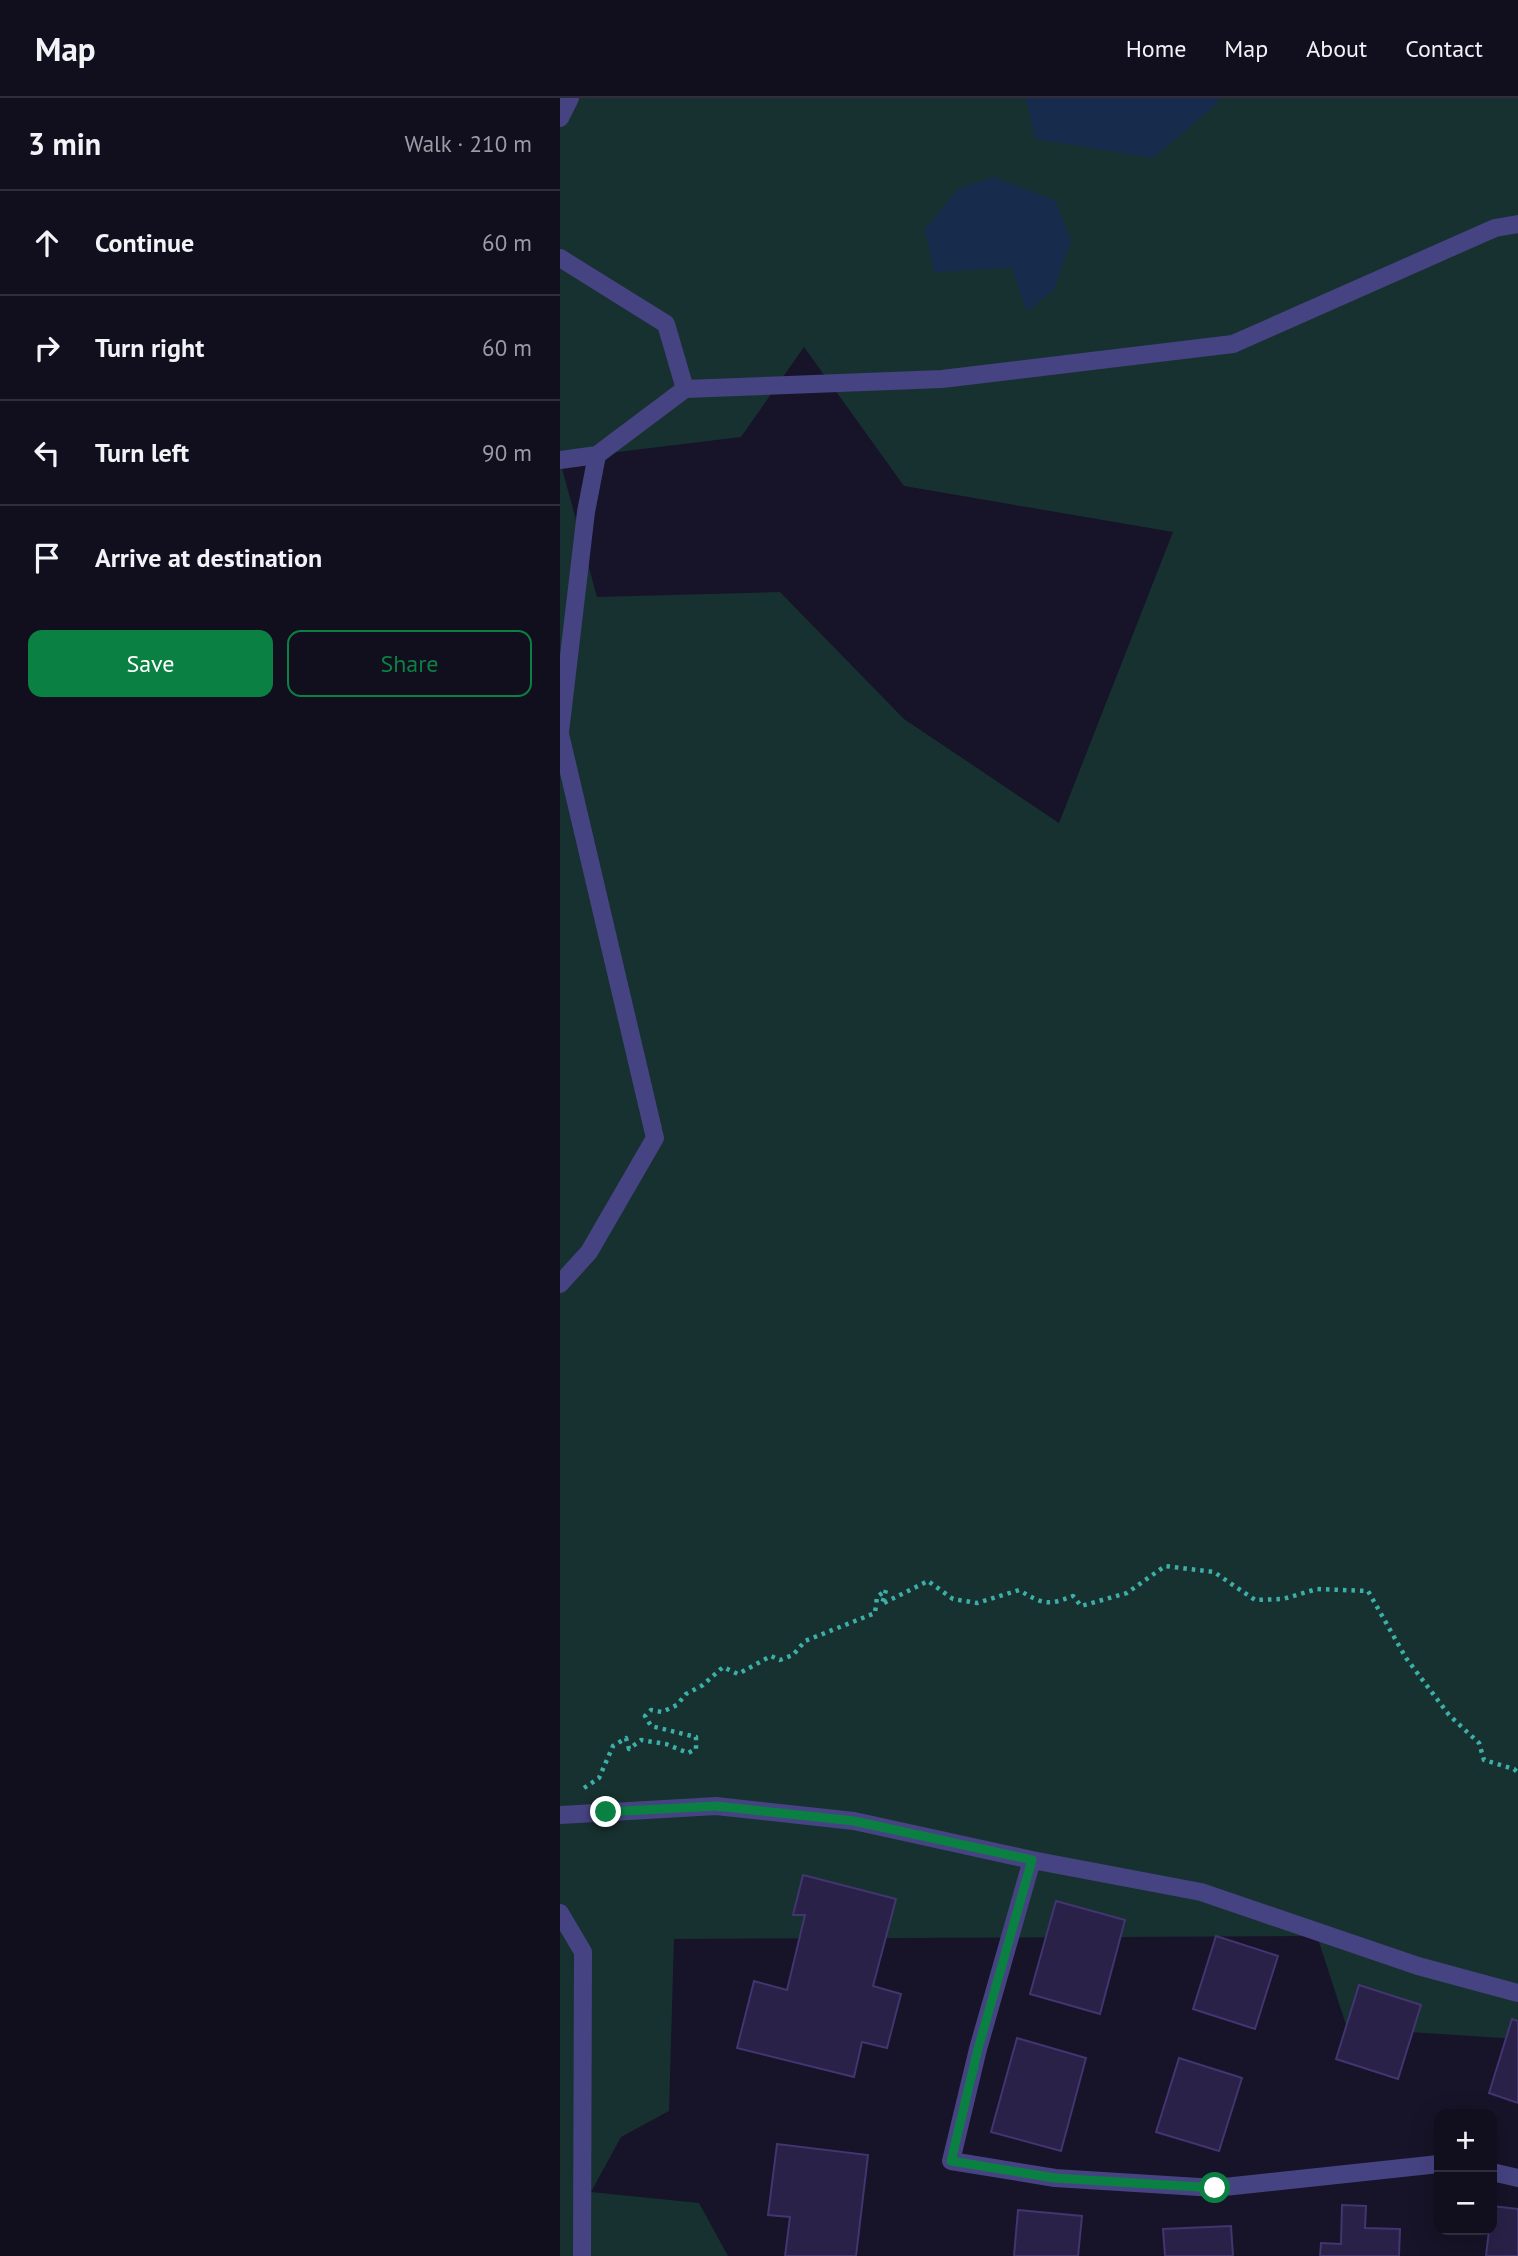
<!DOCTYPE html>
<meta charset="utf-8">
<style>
:root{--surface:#110e1e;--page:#1e1c2b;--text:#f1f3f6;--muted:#9c9ca4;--line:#302e3c;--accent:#0b8043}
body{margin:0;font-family:"PT Sans",sans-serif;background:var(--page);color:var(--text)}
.controls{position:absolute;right:21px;bottom:21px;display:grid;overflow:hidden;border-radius:14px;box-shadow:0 7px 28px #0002}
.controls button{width:63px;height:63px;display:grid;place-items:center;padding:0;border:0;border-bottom:2px solid var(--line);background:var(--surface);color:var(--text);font:35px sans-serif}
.stop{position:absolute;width:21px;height:21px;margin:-16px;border:5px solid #0b8043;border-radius:50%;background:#fff}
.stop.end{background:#0b8043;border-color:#fff;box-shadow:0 2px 7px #0008}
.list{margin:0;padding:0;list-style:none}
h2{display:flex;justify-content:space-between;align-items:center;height:91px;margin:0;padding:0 28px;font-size:30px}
h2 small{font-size:23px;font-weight:400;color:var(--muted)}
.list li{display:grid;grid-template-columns:46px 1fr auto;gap:21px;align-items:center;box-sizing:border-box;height:105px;padding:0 28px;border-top:2px solid var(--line)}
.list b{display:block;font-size:26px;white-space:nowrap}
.list em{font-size:23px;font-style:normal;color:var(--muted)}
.actions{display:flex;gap:14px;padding:21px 28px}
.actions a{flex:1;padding:16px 0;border:2px solid var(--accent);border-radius:14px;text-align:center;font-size:24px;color:var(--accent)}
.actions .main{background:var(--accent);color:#fff}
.icon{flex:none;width:38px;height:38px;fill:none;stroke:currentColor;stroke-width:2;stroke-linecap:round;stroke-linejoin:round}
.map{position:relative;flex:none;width:958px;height:2158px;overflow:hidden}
header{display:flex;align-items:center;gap:42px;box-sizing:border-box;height:98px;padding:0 35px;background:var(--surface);border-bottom:2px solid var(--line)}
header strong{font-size:33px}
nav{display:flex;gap:38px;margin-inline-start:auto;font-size:24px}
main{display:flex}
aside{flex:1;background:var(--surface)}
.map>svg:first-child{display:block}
.green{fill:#173130}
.water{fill:#172b4d}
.building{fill:#292147;stroke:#423570;stroke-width:2}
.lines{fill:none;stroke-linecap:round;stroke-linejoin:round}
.path{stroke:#3dafa9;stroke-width:4.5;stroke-dasharray:3.5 5;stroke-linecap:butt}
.street{stroke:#464382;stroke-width:18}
.route{stroke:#0b8043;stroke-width:9}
</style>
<header>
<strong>Map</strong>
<nav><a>Home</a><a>Map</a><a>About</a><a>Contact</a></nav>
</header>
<main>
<aside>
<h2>3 min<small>Walk · 210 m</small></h2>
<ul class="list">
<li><svg class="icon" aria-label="ahead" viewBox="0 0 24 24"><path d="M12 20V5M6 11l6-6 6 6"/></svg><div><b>Continue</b></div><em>60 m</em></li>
<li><svg class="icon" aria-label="right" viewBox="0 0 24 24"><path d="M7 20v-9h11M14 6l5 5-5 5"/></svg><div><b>Turn right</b></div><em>60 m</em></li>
<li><svg class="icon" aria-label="left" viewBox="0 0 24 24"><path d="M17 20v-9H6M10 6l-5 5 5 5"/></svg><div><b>Turn left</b></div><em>90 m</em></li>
<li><svg class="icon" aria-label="arrive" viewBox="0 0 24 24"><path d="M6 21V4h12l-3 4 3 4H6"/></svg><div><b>Arrive at destination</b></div></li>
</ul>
<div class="actions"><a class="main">Save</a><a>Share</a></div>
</aside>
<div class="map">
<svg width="958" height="2158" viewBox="0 0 958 2158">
<rect width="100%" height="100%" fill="#171328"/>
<path class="green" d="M 0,0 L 958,0 L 958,1941 L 787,1930 L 757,1838 L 114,1841 L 109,2013 L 61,2039 L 31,2094 L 139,2105 L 168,2158 L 0,2158 L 0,363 L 37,499 L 220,494 L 344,621 L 499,725 L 613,434 L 344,388 L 244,249 L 181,339 L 0,361 Z"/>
<path class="water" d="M 466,0 L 656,0 L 659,4 L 593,60 L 475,41 Z
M 433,79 L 495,102 L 511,143 L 494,191 L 467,214 L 452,170 L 374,174 L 365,131 L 398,91 Z"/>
<path class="building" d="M 243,1777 L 336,1801 L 313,1888 L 341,1896 L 327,1950 L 302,1944 L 294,1979 L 177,1950 L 194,1883 L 227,1892 L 245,1817 L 233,1817 Z
M 496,1803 L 565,1822 L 540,1916 L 470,1896 Z
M 656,1838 L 718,1858 L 695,1931 L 633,1911 Z
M 799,1887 L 861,1907 L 838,1981 L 776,1961 Z
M 952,1921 L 958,1923 L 958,2005 L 929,1995 Z
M 457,1940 L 526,1960 L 501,2053 L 431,2034 Z
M 619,1960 L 682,1980 L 659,2053 L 596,2034 Z
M 217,2046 L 308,2057 L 296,2158 L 225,2158 L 230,2119 L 208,2117 Z
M 782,2107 L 806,2108 L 805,2130 L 840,2131 L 839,2158 L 760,2158 L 761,2145 L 781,2146 Z
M 932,2108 L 958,2111 L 958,2158 L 926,2158 L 929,2132 L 932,2132 Z
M 458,2112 L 522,2118 L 518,2158 L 454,2158 Z
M 671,2128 L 673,2158 L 605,2158 L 603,2131 Z"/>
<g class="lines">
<path class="path" d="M 24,1690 L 39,1680 L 53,1648 L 66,1640 L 69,1651 L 81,1642 L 106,1646 L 128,1655 L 136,1651 L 136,1639 L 91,1628 L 85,1618 L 91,1612 L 102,1614 L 117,1607 L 126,1596 L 143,1587 L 163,1569 L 178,1576 L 211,1558 L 220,1562 L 233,1557 L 245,1543 L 315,1515 L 317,1499 L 326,1492 L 322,1506 L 368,1483 L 393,1501 L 417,1505 L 459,1492 C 482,1506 488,1508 513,1498 L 521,1508 L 567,1495 L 605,1468 L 654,1474 L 695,1502 L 723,1501 L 757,1491 L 808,1493 L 846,1560 L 889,1617 L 919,1645 L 924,1662 L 954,1671 L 958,1675"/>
<path class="street" d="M 0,20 L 10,0
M 0,160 L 106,226 L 125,291 L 382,281 L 673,246 L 935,130 L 958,126
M 0,362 L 37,357
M 0,634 L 26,414 L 37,357 L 125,291
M 0,636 L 95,1040 L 29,1154 L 0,1186
M 0,1717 L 156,1708 L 294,1723 L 472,1762 L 418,1951 L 391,2063 L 495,2080 L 655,2090 L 879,2066
M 472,1762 L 641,1794 L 858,1868 L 958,1895
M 0,1815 L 23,1854 L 22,2158
M 932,2074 L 958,2080"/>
</g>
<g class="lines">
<path class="route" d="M 46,1714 L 156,1708 L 211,1714 L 294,1723 L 472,1762 L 418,1951 L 391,2063 L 495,2080 L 655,2090"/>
</g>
</svg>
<div class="controls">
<button>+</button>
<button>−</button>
</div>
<div class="stop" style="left:655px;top:2090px"></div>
<div class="stop end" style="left:46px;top:1714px"></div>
</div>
</main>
